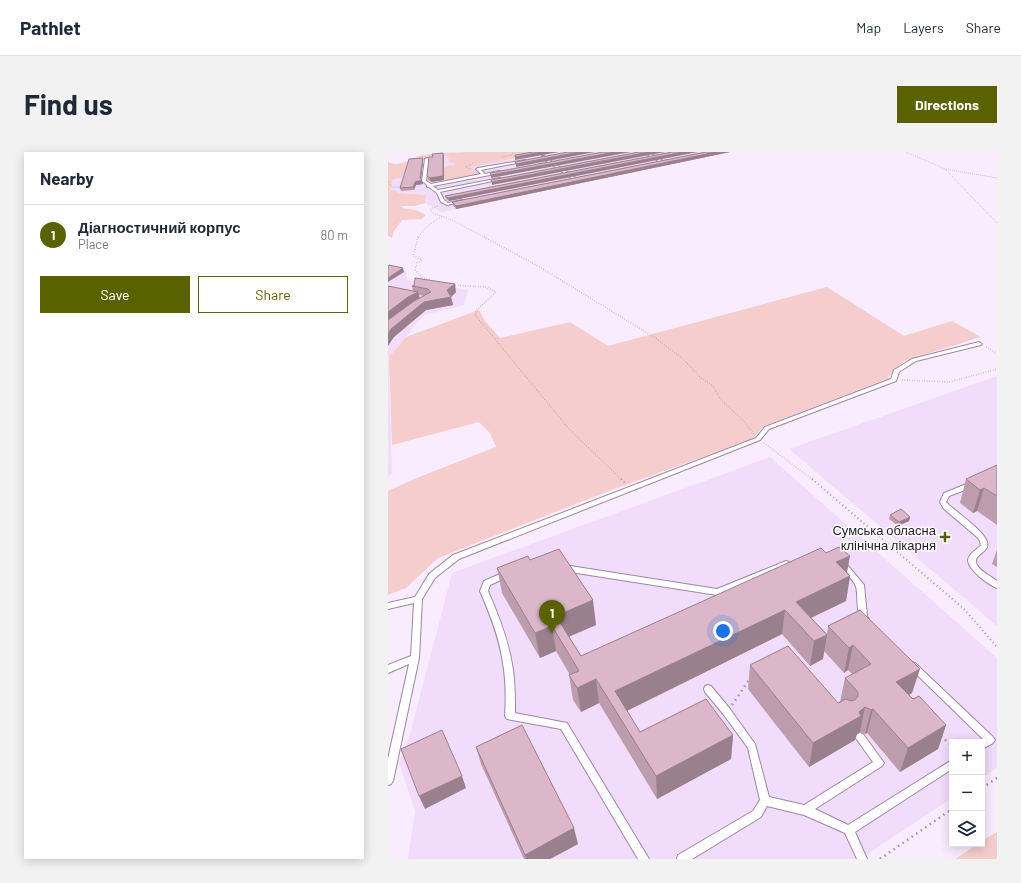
<!DOCTYPE html>
<meta charset="utf-8">
<style>
:root{--surface:#fff;--page:#f2f2f3;--text:#1f2937;--muted:#747a83;--line:#e0e1e3;--accent:#5a6200}
body{margin:0;font-family:Barlow,sans-serif;background:var(--page);color:var(--text)}
.controls{position:absolute;right:12px;bottom:12px;display:grid;overflow:hidden;border-radius:0px;box-shadow:0 2px 10px #0003}
.controls button{width:36px;height:36px;display:grid;place-items:center;padding:0;border:0;border-bottom:1px solid var(--line);background:var(--surface);color:var(--text);font:20px sans-serif}
.you{position:absolute;left:335px;top:479px;width:14px;height:14px;margin:-10px;border:3px solid #fff;border-radius:50%;background:#1a73e8;box-shadow:0 0 0 6px #1a73e833}
.badge{display:grid;place-items:center;width:26px;height:26px;border-radius:50%;background:var(--accent);color:#fff;font-size:13px;font-weight:700}
.pin{position:absolute;translate:-50% -33px;filter:drop-shadow(0 1px 2px #0008)}
.pin::after{content:'';position:absolute;top:21px;width:14px;height:12px;background:inherit;clip-path:polygon(0 0,100% 0,50% 100%)}
.list{margin:0;padding:0;list-style:none}
h2{display:flex;justify-content:space-between;align-items:center;height:52px;margin:0;padding:0 16px;font-size:17px}
h2 small{font-size:13px;font-weight:400;color:var(--muted)}
.list li{display:grid;grid-template-columns:26px 1fr auto;gap:12px;align-items:center;box-sizing:border-box;height:60px;padding:0 16px;border-top:1px solid var(--line)}
.list b{display:block;font-size:15px;white-space:nowrap}
.list p{margin:0;font-size:13px;white-space:nowrap;color:var(--muted)}
.list em{font-size:13px;font-style:normal;color:var(--muted)}
.actions{display:flex;gap:8px;padding:12px 16px}
.actions a{flex:1;padding:9px 0;border:1px solid var(--accent);border-radius:0px;text-align:center;font-size:14px;color:var(--accent)}
.actions .main{background:var(--accent);color:#fff}
.icon{flex:none;width:22px;height:22px;fill:none;stroke:currentColor;stroke-width:2;stroke-linecap:round;stroke-linejoin:round}
.map{position:relative;flex:none;width:609px;height:707px;overflow:hidden;border-radius:0px}
header{display:flex;align-items:center;gap:24px;box-sizing:border-box;height:56px;padding:0 20px;background:var(--surface);border-bottom:1px solid var(--line)}
header strong{font-size:19px}
nav{display:flex;gap:22px;margin-inline-start:auto;font-size:14px}
.intro{display:flex;align-items:center;justify-content:space-between;box-sizing:border-box;height:96px;padding:0 24px}
h1{margin:0;font-size:28px}
.button{padding:10px 18px;border-radius:0px;background:var(--accent);color:#fff;font-size:14px;font-weight:700}
main{display:flex;gap:24px;padding:0 24px}
aside{flex:1;background:var(--surface);border-radius:0px;box-shadow:0 2px 10px #0003}
.map>svg:first-child{display:block}
.built{fill:#f2dcfb}
.green{fill:#f5cdcc}
.lines{fill:none;stroke-linecap:round;stroke-linejoin:round}
.service-casing{stroke:#9c88a4;stroke-width:2}
.path-far3{stroke:#a297a7;stroke-width:1;stroke-dasharray:0.5 1.5;stroke-linecap:butt}
.path-far2{stroke:#a297a7;stroke-width:1.5;stroke-dasharray:0.5 2;stroke-linecap:butt}
.path-far1{stroke:#a297a7;stroke-width:2;stroke-dasharray:1 3;stroke-linecap:butt}
.path{stroke:#a297a7;stroke-width:2.5;stroke-dasharray:1.5 4;stroke-linecap:butt}
.service{fill:#fff;fill-rule:evenodd}
.wall{fill:#bd9dad;fill-rule:evenodd}
.shaded-wall{fill:#9a808d}
.building{fill:#dcb7c9;stroke:#9a808d}
.poi-dot{fill:#5a6200;stroke:#fff;stroke-width:1.5}
.labels{text-anchor:middle;dominant-baseline:central;stroke-width:3;stroke-linejoin:round;paint-order:stroke}
.poi-label{font-size:13px;fill:#231b26;stroke:#fff;text-anchor:end}
</style>
<header>
<strong>Pathlet</strong>
<nav><a>Map</a><a>Layers</a><a>Share</a></nav>
</header>
<div class="intro"><h1>Find us</h1><a class="button">Directions</a></div>
<main>
<aside>
<h2>Nearby<small></small></h2>
<ul class="list">
<li><span class="badge">1</span><div><b>Діагностичний корпус</b><p>Place</p></div><em>80 m</em></li>
</ul>
<div class="actions"><a class="main">Save</a><a>Share</a></div>
</aside>
<div class="map">
<svg width="609" height="707" viewBox="0 0 609 707">
<rect width="100%" height="100%" fill="#f9ecff"/>
<path class="built" d="M 160,0 L 343,0 L 54,60 L 37,51 L 38,43 L 12,41 L 2,37 L 5,27 L 20,11 L 35,8 L 39,5 L 60,4 L 66,11 L 66,13 L 51,22 L 52,30 L 84,17 L 81,15 Z
M 3,115 L 18,119 L 19,128 L 80,138 L 76,153 L 36,163 L 1,205 L 4,322 L 0,325 L 0,117 Z
M 609,224 L 609,474 L 401,297 Z
M 382,305 L 609,506 L 609,616 L 594,626 L 594,590 L 564,590 L 564,646 L 472,707 L 20,707 L 27,659 L 11,610 L 22,582 L 64,421 Z"/>
<path class="green" d="M 80,0 L 160,0 L 82,15 L 93,22 L 52,30 L 51,22 L 58,14 L 66,13 L 66,11 L 61,10 L 60,4 L 39,5 L 35,8 L 20,11 L 13,26 L 5,27 L 2,37 L 12,41 L 38,43 L 37,51 L 26,54 L 15,54 L 14,56 L 28,58 L 38,63 L 34,67 L 14,68 L 6,79 L 4,86 L 0,84 L 0,10 C 15,16 22,5 36,3 C 50,0 66,1 80,0 Z
M 439,135 L 516,184 L 564,169 L 593,185 L 516,209 L 499,227 L 376,274 L 364,287 L 221,339 L 50,406 L 18,436 L 0,443 L 0,339 L 31,325 L 108,295 L 102,281 L 91,270 L 4,293 L 1,205 L 18,185 L 91,158 L 97,169 L 112,186 L 182,170 L 220,194 Z
M 609,680 L 609,707 L 567,707 L 590,692 L 594,692 L 594,689 Z"/>
<g class="lines">
<g class="service-casing">
<path id="service" d="M 255,0 L 260,0 L 277,10 L 274,11 Z
M 154,4 L 156,4 L 189,27 L 186,28 L 154,6 Z
M 39,6 L 41,7 L 38,29 L 43,32 L 93,22 L 88,17 L 90,16 L 137,8 L 139,9 L 93,18 L 97,22 L 111,19 L 112,19 L 112,21 L 45,34 L 50,38 L 112,26 L 114,27 L 52,40 L 56,48 L 60,51 L 74,48 L 76,49 L 59,53 L 53,50 L 49,41 L 41,35 L 39,35 L 39,33 L 34,29 L 37,7 Z
M 591,190 L 594,192 L 593,193 L 528,209 L 511,220 L 508,229 L 381,277 L 372,288 L 71,407 L 47,426 L 34,447 L 31,506 L 5,629 L 3,632 L 0,633 L 0,607 L 21,512 L 0,521 L 0,513 L 23,504 L 26,451 L 0,457 L 0,451 L 27,445 L 41,422 L 65,403 L 368,286 L 377,275 L 503,227 L 506,218 L 524,207 Z
M 581,331 L 583,331 L 586,333 L 585,335 L 561,344 L 558,350 L 561,353 C 570,361 596,379 599,390 C 603,401 583,402 589,413 C 593,420 603,424 609,429 L 609,436 C 601,433 580,418 580,408 C 581,401 589,398 593,393 L 592,389 L 589,385 L 556,357 L 552,350 L 556,341 Z
M 453,408 L 456,409 L 476,433 L 479,464 L 481,467 L 480,469 C 466,473 471,443 468,435 C 467,429 455,418 450,413 L 449,411 L 450,409 Z
M 398,409 L 401,410 L 402,412 L 401,414 L 329,443 L 176,419 L 173,418 L 172,416 L 173,414 L 176,413 L 329,437 Z
M 119,419 L 122,420 L 123,422 L 122,424 L 102,433 L 100,439 C 111,464 121,490 125,518 C 127,532 127,547 127,561 L 179,571 L 261,707 L 250,707 L 173,577 L 119,567 L 117,564 C 118,549 118,533 116,518 C 113,490 103,464 92,439 L 96,429 Z
M 524,510 L 527,511 L 605,585 L 607,588 L 605,591 L 594,597 L 594,590 L 591,590 L 595,587 L 521,515 L 520,513 L 521,511 Z
M 320,533 L 323,534 L 342,557 L 367,592 L 381,645 L 416,653 L 485,610 L 467,585 L 469,582 L 472,581 L 475,582 L 494,608 L 496,611 L 494,614 L 427,657 L 460,673 L 564,608 L 564,617 L 467,680 L 479,707 L 469,707 L 457,681 L 416,663 L 379,654 L 373,665 L 304,707 L 289,707 L 290,703 L 365,659 L 372,648 L 360,596 L 336,563 L 317,540 L 316,537 L 317,534 Z"/>
</g>
<path class="path-far3" d="M 518,0 L 557,17 L 609,26
M 114,5 L 124,3 L 125,0
M 83,17 L 77,15 L 86,11
M 557,17 L 609,71
M 0,29 L 4,35 L 15,35
M 50,54 L 42,57 L 45,61 L 64,68 L 98,86
M 30,86 L 37,76 L 54,64"/>
<path class="path-far2" d="M 30,85 L 25,104 L 34,108 L 29,111 L 27,118 L 35,126 L 43,128
M 96,85 L 150,114 L 266,185 L 294,206 L 313,226 L 325,234 L 333,248 L 353,266 L 366,282
M 65,133 L 98,135 L 108,140 L 89,158 L 87,161 L 88,164 L 181,277 L 234,328
M 598,195 L 609,201
M 514,228 L 562,230 L 609,217
M 376,291 L 425,328"/>
<path class="path-far1" d="M 233,327 L 237,331
M 424,327 L 576,457 L 609,495"/>
<path class="path" d="M 344,553 L 361,528
M 553,584 L 564,594
M 594,636 L 609,626
M 492,707 L 564,657"/>
<use href="#service" class="service"/>
</g>
<path class="wall" d="M 284,0 L 61,49 L 58,47 L 57,44 Z
M 318,0 L 342,0 L 68,57 L 65,53 L 64,50 Z
M 56,5 L 56,28 L 43,30 L 40,28 L 39,24 Z
M 35,9 L 33,27 L 34,28 L 35,32 L 28,33 L 26,38 L 13,39 L 12,36 Z
M 24,134 L 68,140 L 63,145 L 65,153 L 38,158 L 6,185 L 25,139 ZM 31,143 L 36,144 L 32,146 Z
M 609,313 L 609,373 L 589,359 L 585,361 L 572,351 L 578,327 Z
M 502,363 L 522,365 L 521,369 L 510,374 L 501,367 Z
M 609,398 L 609,415 L 604,412 Z
M 142,408 L 208,473 L 181,485 L 193,504 L 459,420 L 462,424 L 458,449 L 423,466 L 439,482 L 440,474 L 472,458 L 524,541 L 521,543 L 525,547 L 558,573 L 550,597 L 512,620 L 479,581 L 477,582 L 472,580 L 469,582 L 467,588 L 421,615 L 360,537 L 362,513 L 450,551 L 452,550 L 457,526 L 464,522 L 460,518 L 456,521 L 436,499 L 435,507 L 422,514 L 394,482 L 239,559 L 252,580 L 345,583 L 343,607 L 269,647 L 211,551 L 193,560 L 185,548 L 181,523 L 182,523 L 168,499 L 152,506 L 114,441 L 109,416 Z
M 88,595 L 190,692 L 162,707 L 136,707 L 93,612 Z"/>
<path class="shaded-wall" d="M 154,0 L 171,0 L 127,8 L 127,5 Z
M 191,0 L 207,0 L 128,15 L 128,12 Z
M 227,0 L 243,0 L 103,26 L 103,23 Z
M 261,0 L 277,0 L 104,33 L 104,30 Z
M 295,0 L 310,0 L 61,49 L 60,46 Z
M 328,0 L 342,0 L 68,57 L 68,54 Z
M 55,1 L 56,5 L 56,28 L 43,30 L 42,26 Z
M 35,6 L 35,9 L 33,29 L 32,26 Z
M 34,28 L 35,32 L 28,33 L 26,38 L 25,35 L 27,30 Z
M 15,116 L 16,120 L 0,130 L 0,126 Z
M 67,132 L 68,140 L 63,145 L 65,153 L 38,158 L 6,185 L 0,194 L 0,182 L 3,177 L 36,150 L 59,138 Z
M 30,140 L 32,148 L 0,170 L 0,160 L 20,145 Z
M 596,336 L 589,359 L 585,361 L 592,338 Z
M 522,365 L 521,369 L 510,374 L 511,370 Z
M 462,404 L 458,426 L 462,424 L 458,449 L 410,472 L 408,450 L 448,410 Z
M 205,448 L 208,473 L 172,488 L 168,464 Z
M 397,458 L 394,482 L 230,563 L 227,539 Z
M 164,474 L 168,499 L 152,506 L 147,481 Z
M 439,483 L 435,507 L 422,514 L 426,489 Z
M 465,493 L 460,518 L 456,521 L 461,496 Z
M 532,517 L 524,541 L 501,554 L 508,530 Z
M 208,527 L 211,551 L 193,560 L 189,536 Z
M 477,555 L 472,580 L 469,582 L 467,588 L 421,615 L 425,591 Z
M 485,557 L 479,581 L 477,582 L 483,558 Z
M 558,573 L 550,597 L 512,620 L 520,596 Z
M 345,583 L 343,607 L 269,647 L 268,624 Z
M 74,624 L 78,636 L 37,657 L 31,644 Z
M 186,676 L 190,692 L 162,707 L 138,707 L 137,703 Z"/>
<path class="building" d="M 145,0 L 154,0 L 127,5 L 127,3 Z
M 180,0 L 191,0 L 128,12 L 127,10 Z
M 215,0 L 227,0 L 103,23 L 102,21 Z
M 251,0 L 261,0 L 104,30 L 103,28 Z
M 284,0 L 295,0 L 60,46 L 57,44 Z
M 318,0 L 328,0 L 68,54 L 64,50 Z
M 55,1 L 55,24 L 42,26 L 39,24 L 41,5 L 45,5 L 44,2 Z
M 35,6 L 32,26 L 34,28 L 27,30 L 25,35 L 12,36 L 21,7 Z
M 1,113 L 15,116 L 0,126 L 0,114 Z
M 27,126 L 67,132 L 59,138 L 63,145 L 36,150 L 3,177 L 0,182 L 0,168 L 26,149 L 43,140 L 40,137 L 24,134 L 26,134 Z
M 0,134 L 30,140 L 20,145 L 0,160 Z
M 609,313 L 609,344 L 596,336 L 592,338 L 578,327 Z
M 513,357 L 522,365 L 511,370 L 502,363 Z
M 451,395 L 462,404 L 448,410 L 462,424 L 408,450 L 439,483 L 426,489 L 397,458 L 227,539 L 252,580 L 318,547 L 345,583 L 268,624 L 208,527 L 189,536 L 181,523 L 191,519 L 164,474 L 147,481 L 109,416 L 140,404 L 142,408 L 171,397 L 205,448 L 168,464 L 193,504 L 433,396 L 438,401 Z
M 472,458 L 532,517 L 508,530 L 525,547 L 531,544 L 558,573 L 520,596 L 485,557 L 483,558 L 477,555 L 471,560 L 473,564 L 425,591 L 362,513 L 400,494 L 450,551 L 458,547 L 463,549 L 467,548 L 470,544 L 470,540 L 457,526 L 483,512 L 465,493 L 461,496 L 440,474 Z
M 134,573 L 186,676 L 137,703 L 88,595 Z
M 54,578 L 74,624 L 31,644 L 13,597 Z"/>
<path class="poi-dot" d="M555 379h4v4h4v4h-4v4h-4v-4h-4v-4h4z"/>
<g class="labels">
<g class="poi-label">
<text x="548" y="378">Сумська обласна<tspan x="548" dy="15">клінічна лікарня</tspan></text>
</g>
</g>
</svg>
<div class="controls">
<button>+</button>
<button>−</button>
<button><svg class="icon" aria-label="layers" viewBox="0 0 24 24"><path d="M12 4l9 5-9 5-9-5zM3 14l9 5 9-5"/></svg></button>
</div>
<div class="you"></div>
<div class="pin badge" style="left:164px;top:481px">1</div>
</div>
</main>
